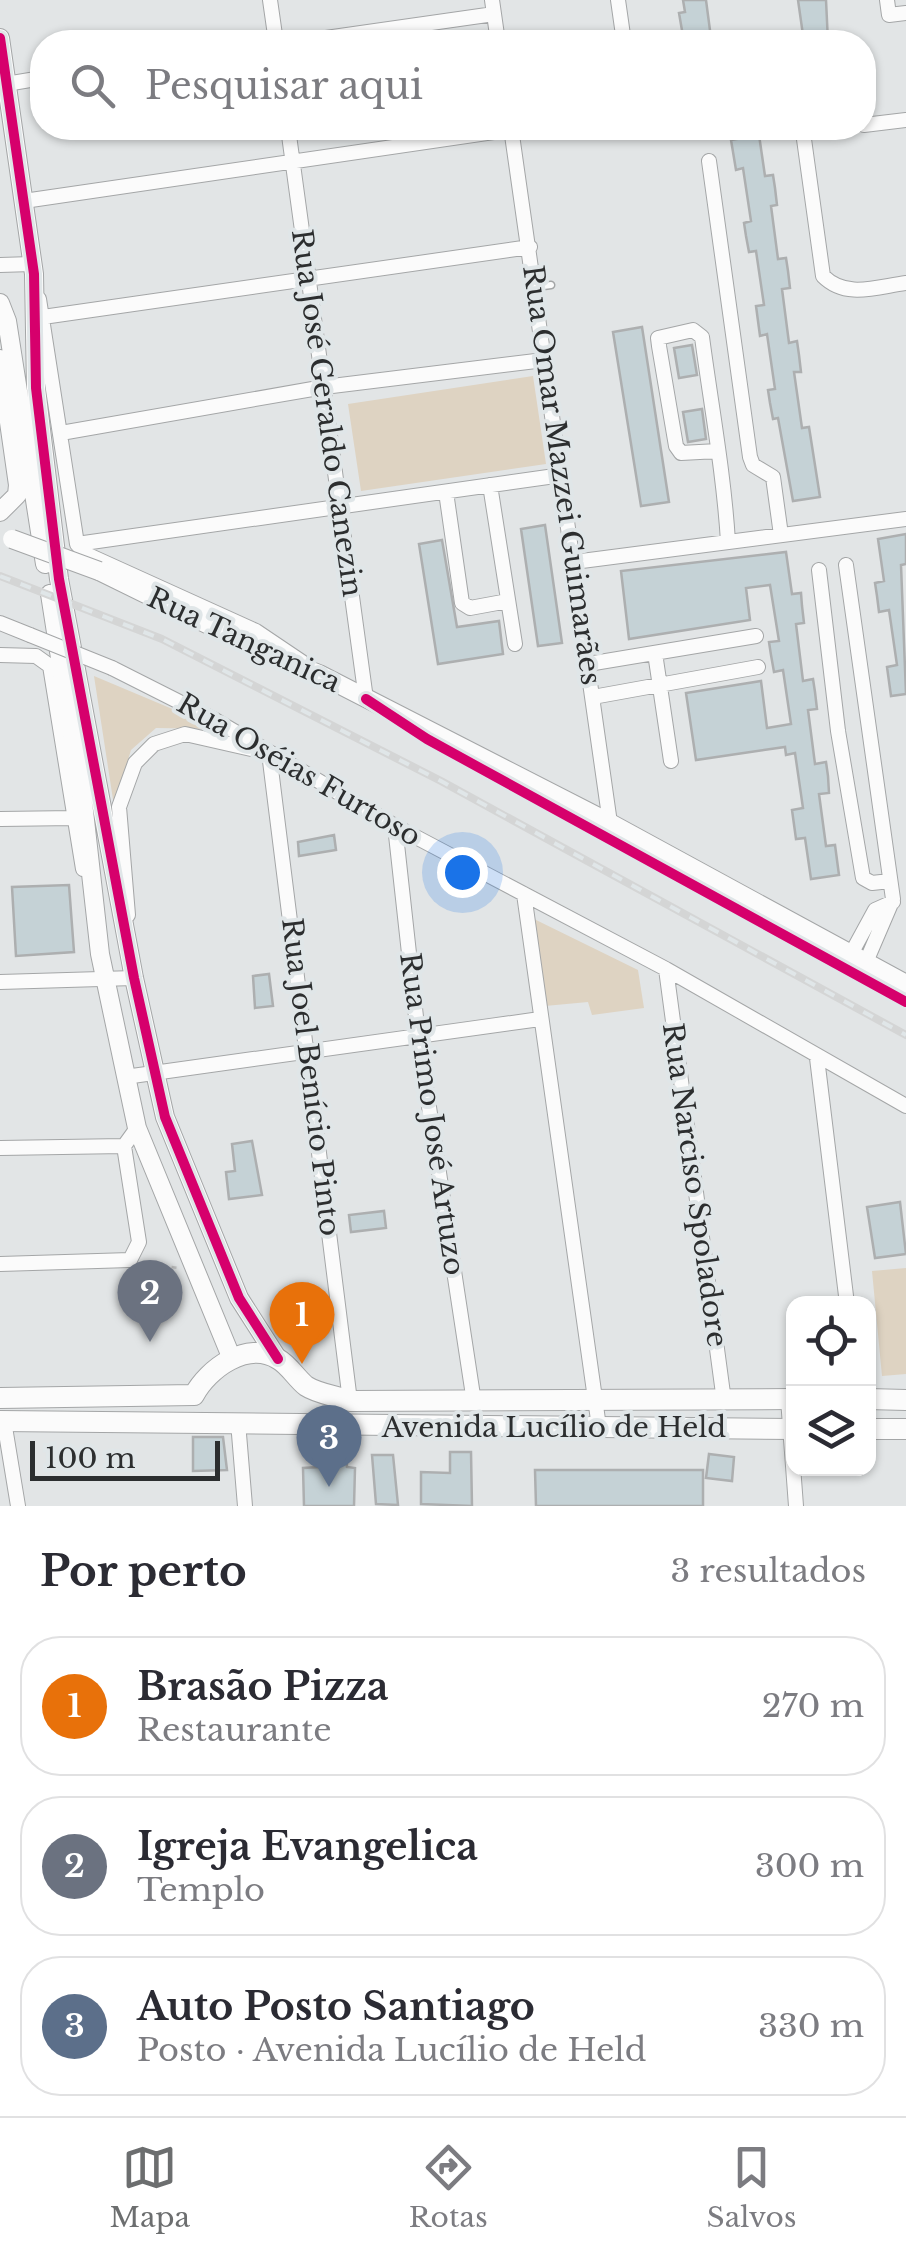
<!DOCTYPE html>
<html lang="pt">
<meta charset="utf-8">
<style>
:root{--surface:#fff;--page:#f7f7f7;--text:#2b2b33;--muted:#7c7c81;--line:#e1e1e2;--accent:#6c6e6f}
body{margin:0;font-family:"Libre Baskerville",serif;background:var(--page);color:var(--text)}
.controls{position:absolute;right:30px;bottom:30px;display:grid;overflow:hidden;border-radius:20px;box-shadow:0 2px 8px #0004}
.controls button{width:90px;height:90px;display:grid;place-items:center;padding:0;border:0;border-bottom:2px solid var(--line);background:var(--surface);color:var(--text);font:50px sans-serif}
.scale{position:absolute;left:30px;bottom:25px;width:190px;box-sizing:border-box;padding-left:10px;border:5px solid #2c2e2f;border-top:0;font-size:28px;line-height:35px;white-space:nowrap;color:#2c2e2f;-webkit-text-stroke:8px #e0e6e8;paint-order:stroke}
.you{position:absolute;left:462px;top:872px;width:35px;height:35px;margin:-25px;border:8px solid #fff;border-radius:50%;background:#1a73e8;box-shadow:0 0 0 15px #1a73e833}
.badge{display:grid;place-items:center;width:65px;height:65px;border-radius:50%;background:var(--accent);color:#fff;font-size:32px;font-weight:700}
.pin{position:absolute;translate:-50% -82px;filter:drop-shadow(0 2px 5px #0008)}
.pin::after{content:'';position:absolute;top:52px;width:35px;height:30px;background:inherit;clip-path:polygon(0 0,100% 0,50% 100%)}
.list{margin:0;padding:0;list-style:none}
h2{display:flex;justify-content:space-between;align-items:center;height:130px;margin:0;padding:0 40px;font-size:42px}
h2 small{font-size:32px;font-weight:400;color:var(--muted)}
.list li{display:grid;grid-template-columns:65px 1fr auto;gap:30px;align-items:center;box-sizing:border-box;height:140px;margin:0 20px 20px;padding:0 20px;border:2px solid var(--line);border-radius:40px}
.list b{display:block;font-size:38px;white-space:nowrap}
.list p{margin:0;font-size:32px;white-space:nowrap;color:var(--muted)}
.list em{font-size:32px;font-style:normal;color:var(--muted)}
.icon{flex:none;width:55px;height:55px;fill:none;stroke:currentColor;stroke-width:2;stroke-linecap:round;stroke-linejoin:round}
.map{position:relative;flex:none;width:906px;height:1506px;overflow:hidden}
.search{position:absolute;background:var(--surface);box-shadow:0 2px 8px #0004;left:30px;right:30px;top:30px;height:110px;display:flex;align-items:center;gap:25px;box-sizing:border-box;padding:0 35px;border-radius:40px;color:var(--muted);font-size:38px}
.sheet{height:610px;background:var(--surface)}
nav{display:flex;justify-content:space-around;align-items:center;box-sizing:border-box;height:140px;border-top:2px solid var(--line);background:var(--surface);font-size:28px;color:var(--muted)}
nav a{display:grid;justify-items:center;gap:5px}
nav .on{color:var(--accent)}
.map>svg:first-child{display:block}
.green{fill:#ded3c2}
.building{fill:#c5d2d6;stroke:#adafb0;stroke-width:2.5}
.lines{fill:none;stroke-linecap:round;stroke-linejoin:round}
.service-casing{stroke:#a4a6a7;stroke-width:9}
.minor-casing{stroke:#a4a6a7;stroke-width:16}
.tertiary-casing{stroke:#a4a6a7;stroke-width:20}
.secondary-casing{stroke:#a4a6a7;stroke-width:22}
.path{stroke:#c2c3c3;stroke-width:2.5;stroke-dasharray:5 5;stroke-linecap:butt}
.service{stroke:#fbfbfb;stroke-width:6}
.minor{stroke:#fbfbfb;stroke-width:14}
.tertiary{stroke:#fbfbfb;stroke-width:18}
.secondary{stroke:#fbfbfb;stroke-width:20}
.rail-casing{stroke:#d4d5d5;stroke-width:8}
.rail{stroke:#e0e6e8;stroke-width:4;stroke-dasharray:11;stroke-linecap:butt}
.minor-bridge-casing{stroke:#a4a6a7;stroke-width:16;stroke-linecap:butt}
.tertiary-bridge-casing{stroke:#a4a6a7;stroke-width:20;stroke-linecap:butt}
.minor-bridge{stroke:#fbfbfb;stroke-width:14}
.tertiary-bridge{stroke:#fbfbfb;stroke-width:18}
.cycleway-casing{stroke:#e0e6e8;stroke-width:16}
.cycleway{stroke:#d6006c;stroke-width:10}
.labels{text-anchor:middle;dominant-baseline:central;stroke-width:8;stroke-linejoin:round;paint-order:stroke}
.street-label{font-size:28px;fill:#2c2e2f;stroke:#e0e6e8}
</style>
<div class="map">
<svg width="906" height="1506" viewBox="0 0 906 1506">
<rect width="100%" height="100%" fill="#e2e5e6"/>
<path class="green" d="M 533,376 L 546,464 L 361,491 L 348,404 Z
M 94,676 L 220,729 L 156,728 L 131,750 L 114,806 Z
M 532,918 L 638,970 L 644,1008 L 592,1015 L 588,1002 L 545,1006 Z
M 906,1268 L 906,1374 L 882,1376 L 872,1271 Z"/>
<path class="building" d="M 683,0 L 706,0 L 711,38 L 684,42 L 679,13 L 685,12 Z
M 798,0 L 826,0 L 828,42 L 804,42 Z
M 759,135 L 765,176 L 773,175 L 775,188 L 777,205 L 771,206 L 778,259 L 786,258 L 788,271 L 790,288 L 782,289 L 789,343 L 797,341 L 799,355 L 801,372 L 794,372 L 802,428 L 809,427 L 820,497 L 793,501 L 778,418 L 773,419 L 770,403 L 768,390 L 775,389 L 767,334 L 760,336 L 756,306 L 764,305 L 756,251 L 749,252 L 746,236 L 744,223 L 751,221 L 743,168 L 736,170 L 731,140 Z
M 642,327 L 669,502 L 641,506 L 613,332 Z
M 692,345 L 697,375 L 679,378 L 674,348 Z
M 702,409 L 706,439 L 688,442 L 683,412 Z
M 545,525 L 562,643 L 538,646 L 521,529 Z
M 906,534 L 906,564 L 901,565 L 906,694 L 891,696 L 887,667 L 897,665 L 889,610 L 879,612 L 877,596 L 875,583 L 884,581 L 878,539 Z
M 442,540 L 457,627 L 499,621 L 503,654 L 438,664 L 419,544 Z
M 786,552 L 792,594 L 801,593 L 802,606 L 804,623 L 796,624 L 803,681 L 813,679 L 815,692 L 817,709 L 808,710 L 815,764 L 826,762 L 828,776 L 829,793 L 819,794 L 826,846 L 835,845 L 839,875 L 811,879 L 805,838 L 796,839 L 792,810 L 803,808 L 795,753 L 786,755 L 785,747 L 696,760 L 686,693 L 761,681 L 767,728 L 791,724 L 783,670 L 774,672 L 771,655 L 769,642 L 779,641 L 770,585 L 746,588 L 750,620 L 629,639 L 621,571 Z
M 334,835 L 336,850 L 299,856 L 298,842 Z
M 69,885 L 74,952 L 16,956 L 12,887 Z
M 269,974 L 273,1006 L 255,1008 L 253,976 Z
M 252,1141 L 262,1195 L 229,1199 L 226,1172 L 235,1171 L 232,1144 Z
M 900,1202 L 906,1254 L 875,1258 L 867,1207 Z
M 384,1211 L 386,1228 L 351,1232 L 349,1215 Z
M 193,1437 L 223,1437 L 227,1470 L 193,1471 Z
M 321,1448 L 346,1449 L 347,1467 L 355,1468 L 354,1506 L 304,1506 L 303,1468 L 320,1467 Z
M 450,1452 L 471,1452 L 472,1506 L 421,1504 L 421,1472 L 450,1473 Z
M 709,1454 L 734,1457 L 732,1481 L 706,1478 Z
M 372,1455 L 393,1455 L 398,1505 L 376,1504 Z
M 535,1470 L 703,1470 L 703,1506 L 536,1506 Z"/>
<g class="lines">
<g class="service-casing">
<path id="service" d="M 536,287 L 551,285"/>
</g>
<g class="minor-casing">
<path id="minor" d="M 270,0 L 276,42
M 492,0 L 498,42
M 618,0 L 624,42
M 887,0 L 889,15 L 906,13
M 298,42 L 494,14
M 6,84 L 42,78
M 864,125 L 906,120
M 288,128 L 366,699
M 511,128 L 610,823
M 793,128 L 803,132 L 841,128
M 803,132 L 823,276 C 846,299 876,287 906,283
M 709,161 L 750,457 L 753,465 L 773,477 L 781,535
M 24,201 L 522,128
M 0,265 L 32,264
M 39,299 L 77,544 L 86,554 L 256,631 L 302,662
M 43,317 L 530,247
M 61,433 L 324,387 L 544,360
M 718,451 L 681,453 L 676,446 L 659,346 L 658,338 L 693,330 L 702,337 C 711,405 724,474 728,542
M 490,485 L 515,644
M 446,492 L 462,603 L 470,608 L 508,601
M 77,544 L 562,475
M 574,562 L 906,519
M 846,565 L 893,899 L 866,962
M 819,570 L 838,731 L 863,878 L 872,883 L 890,881
M 0,623 L 30,635
M 655,653 L 671,761
M 0,655 L 36,656 L 50,666 L 83,869
M 588,664 L 756,636
M 112,668 L 215,720 L 395,826 L 666,969 L 906,1106
M 593,697 L 758,667
M 0,819 L 74,818
M 395,826 L 418,1035 L 474,1402
M 524,894 L 599,1427
M 128,915 L 119,807 L 135,763 L 154,744 L 185,734 L 269,753 L 350,1401
M 851,954 L 875,910 L 893,902
M 666,969 L 724,1401
M 0,982 L 134,978
M 817,1058 L 847,1304
M 125,1077 L 540,1019
M 0,1148 L 124,1146
M 0,1264 L 130,1260 L 139,1242 L 124,1146 L 137,1128
M 788,1399 L 796,1506
M 4,1421 L 18,1506
M 238,1422 L 245,1506"/>
</g>
<g class="tertiary-casing">
<path id="tertiary" d="M 0,38 L 34,274 L 36,388 L 59,579 L 134,978 L 165,1117 L 239,1298 L 278,1359
M 0,303 L 7,321 L 45,564
M 0,359 L 18,485 L 17,495 L 0,512
M 99,571 L 270,655 L 319,674 L 610,823 L 906,984
M 50,594 L 84,811 L 100,954 L 137,1128 L 232,1359"/>
</g>
<g class="secondary-casing">
<path id="secondary" d="M 0,1398 L 194,1395 C 208,1369 247,1340 278,1359 C 289,1365 296,1378 306,1386 C 318,1394 337,1396 350,1401 L 794,1399
M 868,1399 L 906,1400
M 0,1421 L 794,1429
M 868,1429 L 906,1429"/>
</g>
<path class="path" d="M 142,1262 L 178,1268"/>
<use href="#service" class="service"/>
<use href="#minor" class="minor"/>
<use href="#tertiary" class="tertiary"/>
<use href="#secondary" class="secondary"/>
<g class="rail-casing">
<path id="rail" d="M 0,576 L 162,639 L 441,781 L 906,1035"/>
</g>
<use href="#rail" class="rail"/>
<g class="minor-bridge-casing">
<path id="minor-bridge" d="M 30,635 L 112,668"/>
</g>
<g class="tertiary-bridge-casing">
<path id="tertiary-bridge" d="M 12,539 L 99,571"/>
</g>
<use href="#minor-bridge" class="minor-bridge"/>
<use href="#tertiary-bridge" class="tertiary-bridge"/>
<g class="cycleway-casing">
<path id="cycleway" d="M 0,38 L 34,274 L 36,388 L 59,579 L 134,978 L 165,1117 L 239,1298 L 278,1359
M 366,699 L 427,739 L 906,1002"/>
</g>
<use href="#cycleway" class="cycleway"/>
</g>
<g class="labels">
<g class="street-label">
<text transform="translate(327 413) rotate(82)">Rua José Geraldo Canezin</text>
<text transform="translate(562 475) rotate(82)">Rua Omar Mazzei Guimarães</text>
<text transform="translate(244 640) rotate(25)">Rua Tanganica</text>
<text transform="translate(299 770) rotate(30)">Rua Oséias Furtoso</text>
<text transform="translate(311 1077) rotate(83)">Rua Joel Benício Pinto</text>
<text transform="translate(432 1114) rotate(82)">Rua Primo José Artuzo</text>
<text transform="translate(695 1185) rotate(82)">Rua Narciso Spoladore</text>
<text x="554" y="1427">Avenida Lucílio de Held</text>
</g>
</g>
</svg>
<div class="controls">
<button><svg class="icon" aria-label="locate" viewBox="0 0 24 24"><circle cx="12" cy="12" r="6"/><path d="M12 2v4M12 18v4M2 12h4M18 12h4"/></svg></button>
<button><svg class="icon" aria-label="layers" viewBox="0 0 24 24"><path d="M12 4l9 5-9 5-9-5zM3 14l9 5 9-5"/></svg></button>
</div>
<div class="scale">100 m</div>
<div class="you"></div>
<div class="pin badge" style="left:302px;top:1364px;background:#e8710a">1</div>
<div class="pin badge" style="left:150px;top:1342px;background:#6b7280">2</div>
<div class="pin badge" style="left:329px;top:1487px;background:#5c6f8a">3</div>
<div class="search"><svg class="icon" aria-label="search" viewBox="0 0 24 24"><circle cx="10" cy="10" r="6"/><path d="M15 15l6 6"/></svg>Pesquisar aqui</div>
</div>
<section class="sheet">
<h2>Por perto<small>3 resultados</small></h2>
<ul class="list">
<li><span class="badge" style="background:#e8710a">1</span><div><b>Brasão Pizza</b><p>Restaurante</p></div><em>270 m</em></li>
<li><span class="badge" style="background:#6b7280">2</span><div><b>Igreja Evangelica</b><p>Templo</p></div><em>300 m</em></li>
<li><span class="badge" style="background:#5c6f8a">3</span><div><b>Auto Posto Santiago</b><p>Posto · Avenida Lucílio de Held</p></div><em>330 m</em></li>
</ul>
</section>
<nav>
<a class="on"><svg class="icon" aria-label="map" viewBox="0 0 24 24"><path d="M3 6l6-2 6 2 6-2v14l-6 2-6-2-6 2zM9 4v14M15 6v14"/></svg>Mapa</a>
<a><svg class="icon" aria-label="directions" viewBox="0 0 24 24"><path d="M12 3l9 9-9 9-9-9zM9 14v-3h6M13 9l2 2-2 2"/></svg>Rotas</a>
<a><svg class="icon" aria-label="saved" viewBox="0 0 24 24"><path d="M7 4h10v16l-5-4-5 4z"/></svg>Salvos</a>
</nav>
